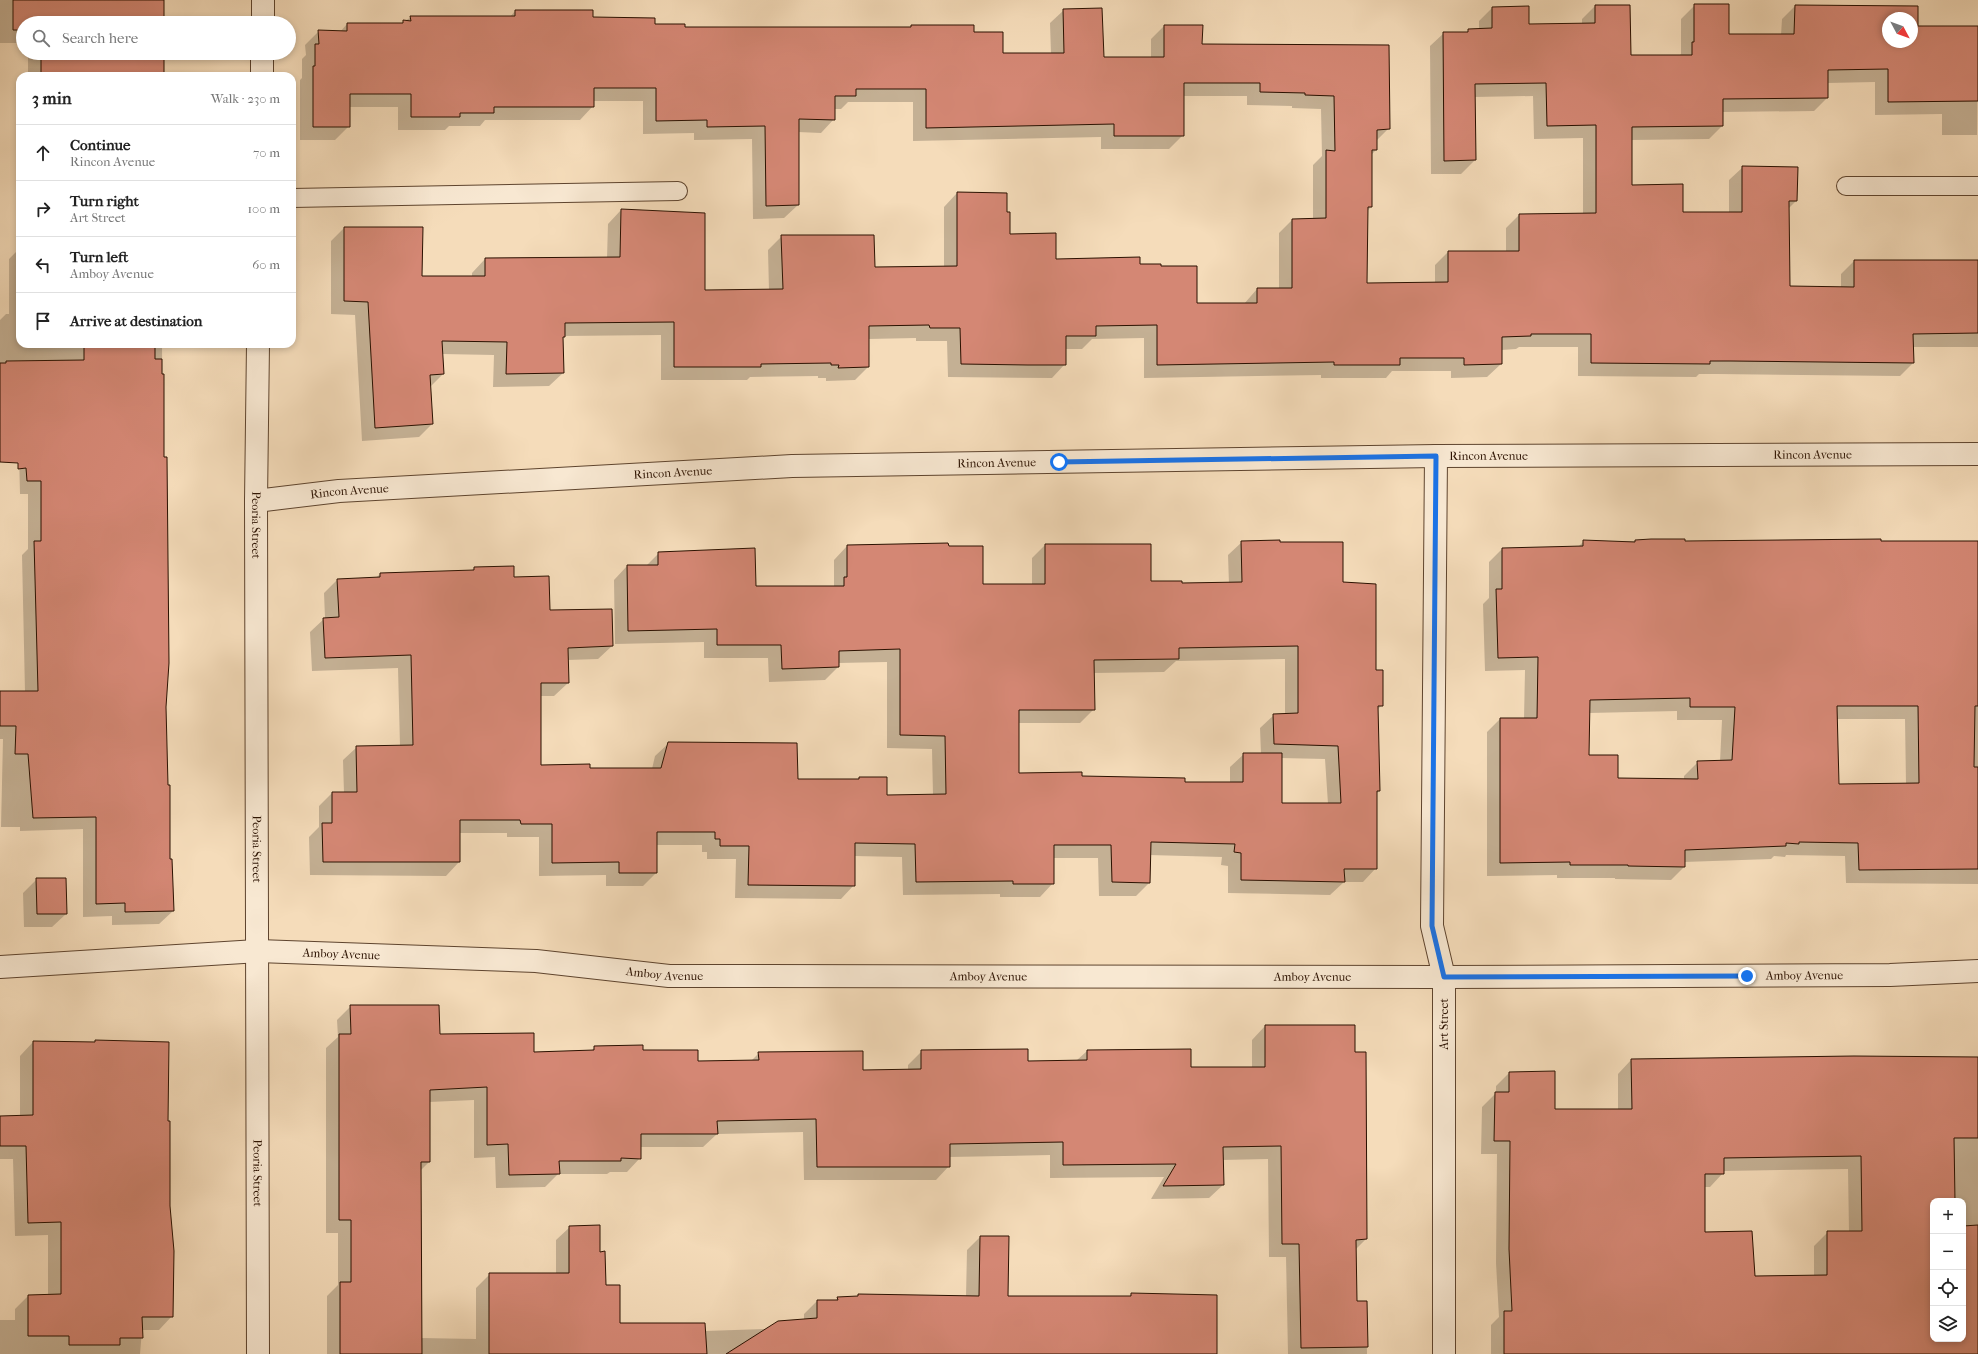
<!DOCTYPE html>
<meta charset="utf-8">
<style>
:root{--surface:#fff;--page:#f6f6f6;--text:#222;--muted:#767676;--line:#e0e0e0}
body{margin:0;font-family:"IM FELL French Canon",serif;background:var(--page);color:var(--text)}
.controls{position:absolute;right:12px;bottom:12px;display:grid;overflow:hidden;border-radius:8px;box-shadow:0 2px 6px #0003}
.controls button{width:36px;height:36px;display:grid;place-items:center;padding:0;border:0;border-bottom:1px solid var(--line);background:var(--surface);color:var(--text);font:20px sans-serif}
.compass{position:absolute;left:1882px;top:12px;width:36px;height:36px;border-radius:50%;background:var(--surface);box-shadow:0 2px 6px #0003;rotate:131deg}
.stop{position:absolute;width:12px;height:12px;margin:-9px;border:3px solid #1a73e8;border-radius:50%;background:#fff}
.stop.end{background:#1a73e8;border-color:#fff;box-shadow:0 1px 4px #0008}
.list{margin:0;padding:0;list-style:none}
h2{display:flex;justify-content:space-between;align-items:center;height:52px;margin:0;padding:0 16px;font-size:17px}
h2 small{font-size:13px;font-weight:400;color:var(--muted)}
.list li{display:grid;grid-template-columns:26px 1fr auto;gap:12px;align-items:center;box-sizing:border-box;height:56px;padding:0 16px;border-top:1px solid var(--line)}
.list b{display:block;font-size:15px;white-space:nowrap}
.list p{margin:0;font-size:13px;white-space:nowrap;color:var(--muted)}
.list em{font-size:13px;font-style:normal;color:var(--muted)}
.icon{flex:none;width:22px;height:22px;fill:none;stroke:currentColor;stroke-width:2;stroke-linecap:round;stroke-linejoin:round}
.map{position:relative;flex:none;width:1978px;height:1354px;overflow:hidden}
.search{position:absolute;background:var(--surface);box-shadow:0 2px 6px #0003;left:16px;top:16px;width:280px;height:44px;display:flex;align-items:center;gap:10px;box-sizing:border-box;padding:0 14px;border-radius:22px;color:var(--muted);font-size:15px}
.panel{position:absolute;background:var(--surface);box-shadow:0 2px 6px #0003;left:16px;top:72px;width:280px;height:276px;border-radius:12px}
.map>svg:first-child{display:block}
.shadow{fill:#0003;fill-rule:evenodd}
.building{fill:#d48774;stroke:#2b1100;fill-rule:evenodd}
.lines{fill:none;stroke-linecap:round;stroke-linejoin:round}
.service-casing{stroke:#5e442e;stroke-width:20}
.minor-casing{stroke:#5e442e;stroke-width:24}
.tertiary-casing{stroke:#5e442e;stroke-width:24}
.service{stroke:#f8e8d2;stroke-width:18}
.minor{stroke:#f8e8d2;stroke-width:22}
.tertiary{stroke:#f8e8d2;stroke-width:22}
.route{stroke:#1a73e8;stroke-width:5}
.labels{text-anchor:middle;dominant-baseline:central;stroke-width:3.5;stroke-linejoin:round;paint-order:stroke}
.street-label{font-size:12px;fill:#2b1100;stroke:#f8e8d2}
</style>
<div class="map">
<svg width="1978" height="1354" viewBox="0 0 1978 1354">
<rect width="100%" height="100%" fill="#f5dcba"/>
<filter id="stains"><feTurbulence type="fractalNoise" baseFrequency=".005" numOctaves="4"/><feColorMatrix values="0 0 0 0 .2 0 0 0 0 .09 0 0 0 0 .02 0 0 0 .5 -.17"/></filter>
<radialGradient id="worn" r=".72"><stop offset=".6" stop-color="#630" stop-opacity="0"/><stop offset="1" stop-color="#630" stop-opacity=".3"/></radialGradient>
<path class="shadow" d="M 0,0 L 163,0 L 163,23 L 23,23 L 23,43 L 0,43 Z
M 1695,5 L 1728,35 L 1781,35 L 1782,19 L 1795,6 L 1917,7 L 1917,27 L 1978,27 L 1977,135 L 1942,135 L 1942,114 L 1875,115 L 1875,82 L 1827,83 L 1827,98 L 1814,111 L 1722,112 L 1722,126 L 1709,139 L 1631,140 L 1631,186 L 1682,213 L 1729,213 L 1729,180 L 1743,167 L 1796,201 L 1788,209 L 1789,287 L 1841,288 L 1841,274 L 1854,261 L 1978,261 L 1978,347 L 1912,347 L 1913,363 L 1900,376 L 1717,374 L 1699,374 L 1696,377 L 1578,376 L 1578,347 L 1519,347 L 1516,349 L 1501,350 L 1501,364 L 1487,377 L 1451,378 L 1451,371 L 1392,371 L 1386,378 L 1321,378 L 1321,375 L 1144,378 L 1144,338 L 1092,339 L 1082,349 L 1065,349 L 1065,364 L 1052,378 L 948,377 L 947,341 L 916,341 L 916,338 L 868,339 L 868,367 L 855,380 L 826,381 L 826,378 L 818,378 L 818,376 L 750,377 L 747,380 L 661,380 L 661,335 L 564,336 L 562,339 L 563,373 L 549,386 L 493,387 L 494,355 L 442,354 L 443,374 L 430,387 L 432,424 L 419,437 L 362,441 L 355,315 L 331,314 L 331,241 L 344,228 L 421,277 L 472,277 L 472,273 L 485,259 L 607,258 L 608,224 L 621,210 L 704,291 L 769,290 L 768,250 L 782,236 L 874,268 L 944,267 L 944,207 L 957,193 L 1006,194 L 1006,213 L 1009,235 L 1055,260 L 1160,267 L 1196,304 L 1244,304 L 1257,289 L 1279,289 L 1279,233 L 1292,220 L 1313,219 L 1313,165 L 1322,156 L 1321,109 L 1292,108 L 1292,106 L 1247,105 L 1247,96 L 1183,96 L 1183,135 L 1169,149 L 1101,149 L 1101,137 L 913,141 L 913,102 L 848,102 L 841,109 L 834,109 L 834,119 L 821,133 L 798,132 L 798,205 L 784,218 L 753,219 L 752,139 L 694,140 L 694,133 L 643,134 L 643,101 L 593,101 L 593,106 L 580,120 L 485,120 L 480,126 L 449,126 L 445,130 L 398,130 L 398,107 L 349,107 L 349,126 L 335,140 L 300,140 L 300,80 L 302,78 L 302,59 L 306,55 L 305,45 L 319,31 L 340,32 L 347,24 L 401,24 L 411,17 L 510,17 L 515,11 L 684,28 L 910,28 L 911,26 L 973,33 L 1002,54 L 1051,54 L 1050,23 L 1064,10 L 1103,58 L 1151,58 L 1151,39 L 1164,26 L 1201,45 L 1388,46 L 1389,128 L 1376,141 L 1376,150 L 1371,155 L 1371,207 L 1367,211 L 1365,284 L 1435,283 L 1435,265 L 1448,252 L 1506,252 L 1506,228 L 1519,215 L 1583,214 L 1583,138 L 1534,139 L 1533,96 L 1474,97 L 1475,160 L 1461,174 L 1431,174 L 1430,46 L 1444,33 L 1466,33 L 1469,30 L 1479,30 L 1479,21 L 1492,8 L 1528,25 L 1582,24 L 1582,19 L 1595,6 L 1630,56 L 1679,56 L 1681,54 L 1681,19 ZM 1888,18 L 1912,18 L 1912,42 L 1888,42 Z
M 28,53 L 164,53 L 164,76 L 28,76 Z
M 20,248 L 20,344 L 162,344 L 165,707 L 169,860 L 171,860 L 173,911 L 159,924 L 112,925 L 112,916 L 83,917 L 83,829 L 20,831 L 20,827 L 1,827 L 3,739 L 0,739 L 0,692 L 25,692 L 22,555 L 28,549 L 28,494 L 20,494 L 19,453 L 0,453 L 0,320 L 6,314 L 9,314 L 9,259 Z
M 1584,541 L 1978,542 L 1978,884 L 1846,883 L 1845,856 L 1786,855 L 1785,857 L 1774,856 L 1771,859 L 1684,862 L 1684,867 L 1671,880 L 1615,879 L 1615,878 L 1557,878 L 1557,875 L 1487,876 L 1487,732 L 1500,719 L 1524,719 L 1525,670 L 1485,671 L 1483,604 L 1489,598 L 1489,562 L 1502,549 L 1578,547 ZM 1677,711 L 1677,720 L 1722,720 L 1720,762 L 1698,762 L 1684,776 L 1684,780 L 1617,779 L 1588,756 L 1589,713 ZM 1837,719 L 1905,719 L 1906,784 L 1838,785 Z
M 1242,542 L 1342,583 L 1375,671 L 1382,705 L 1377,710 L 1379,791 L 1376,794 L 1376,868 L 1363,882 L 1344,882 L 1330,895 L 1228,893 L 1228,866 L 1221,865 L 1222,857 L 1149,855 L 1149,883 L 1136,896 L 1099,896 L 1098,858 L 1053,858 L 1053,883 L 1040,897 L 1000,897 L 1000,894 L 903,895 L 902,857 L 854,856 L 854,885 L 841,899 L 735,898 L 736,859 L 707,859 L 707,852 L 702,852 L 702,845 L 656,845 L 656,873 L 643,886 L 606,886 L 606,875 L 539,876 L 539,837 L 507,837 L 507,833 L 459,833 L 459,862 L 446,876 L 310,875 L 309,837 L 319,827 L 319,806 L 332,793 L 344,793 L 343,760 L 357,747 L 400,746 L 398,668 L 312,671 L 310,632 L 325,618 L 324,593 L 337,580 L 376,578 L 380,574 L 471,571 L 474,568 L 513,578 L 549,611 L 612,646 L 598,659 L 567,660 L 568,683 L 554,696 L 540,696 L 540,766 L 589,769 L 652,769 L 655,756 L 669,743 L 797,780 L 857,780 L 859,778 L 886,796 L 933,795 L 932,749 L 887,748 L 887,662 L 838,663 L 838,667 L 825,680 L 769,682 L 768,658 L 704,658 L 704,642 L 615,644 L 614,580 L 627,566 L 646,566 L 659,553 L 755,587 L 834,587 L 834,560 L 847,546 L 948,547 L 982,585 L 1032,585 L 1032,558 L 1045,545 L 1150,582 L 1181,584 L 1229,584 L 1228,555 ZM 1285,659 L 1285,715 L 1274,715 L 1260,728 L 1261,754 L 1244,754 L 1230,767 L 1230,783 L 1184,783 L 1018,774 L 1018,723 L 1080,723 L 1094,709 L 1093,673 L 1164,672 L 1176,661 ZM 1281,758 L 1325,759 L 1328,804 L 1281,804 Z
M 37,879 L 66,914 L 52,927 L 24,927 L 23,893 Z
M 351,1006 L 439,1035 L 533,1053 L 590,1052 L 595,1047 L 642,1051 L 697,1062 L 750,1062 L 759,1053 L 862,1071 L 908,1070 L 908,1065 L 922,1051 L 1027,1062 L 1076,1061 L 1087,1051 L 1190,1068 L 1252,1068 L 1252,1040 L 1265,1026 L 1354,1053 L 1366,1239 L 1355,1250 L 1356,1302 L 1366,1302 L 1367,1354 L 1288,1354 L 1286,1257 L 1269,1257 L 1268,1159 L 1222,1160 L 1223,1185 L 1209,1198 L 1151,1199 L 1164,1177 L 1050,1178 L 1050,1155 L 949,1157 L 949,1166 L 936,1180 L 804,1180 L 803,1132 L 717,1134 L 703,1147 L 640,1147 L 640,1158 L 627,1172 L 610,1172 L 607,1174 L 558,1174 L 545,1187 L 496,1188 L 495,1157 L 474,1158 L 474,1100 L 429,1102 L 429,1162 L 420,1171 L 421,1338 L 476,1339 L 476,1288 L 490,1274 L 556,1274 L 556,1240 L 570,1227 L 599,1253 L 605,1286 L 619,1324 L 705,1331 L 767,1329 L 804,1320 L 804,1314 L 817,1301 L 835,1301 L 838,1298 L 856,1297 L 858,1296 L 966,1297 L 967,1250 L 980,1237 L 1007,1297 L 1129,1297 L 1131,1294 L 1216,1354 L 327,1354 L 327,1296 L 338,1285 L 338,1233 L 326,1233 L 326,1048 L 338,1037 L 337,1020 Z
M 96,1041 L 167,1122 L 172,1316 L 159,1330 L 142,1330 L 140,1354 L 0,1354 L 0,1320 L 15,1320 L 15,1309 L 28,1296 L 48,1295 L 48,1235 L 15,1236 L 13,1159 L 0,1159 L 0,1117 L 20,1116 L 20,1056 L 33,1042 L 94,1043 Z
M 1854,1057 L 1978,1057 L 1978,1354 L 1491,1354 L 1491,1325 L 1499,1317 L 1496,1263 L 1497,1154 L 1481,1154 L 1482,1107 L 1496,1093 L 1496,1086 L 1509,1073 L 1554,1110 L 1618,1110 L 1618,1074 L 1631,1060 ZM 1848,1169 L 1849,1232 L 1828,1232 L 1814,1246 L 1814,1276 L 1754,1277 L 1704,1233 L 1704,1187 L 1710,1187 L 1723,1173 L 1723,1171 ZM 1933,1201 L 1963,1201 L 1963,1339 L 1933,1339 Z"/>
<path class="building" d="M 13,0 L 164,0 L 164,23 L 23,23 L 23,30 L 13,30 Z
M 1694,4 L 1729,4 L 1729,34 L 1794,34 L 1795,5 L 1918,6 L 1918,26 L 1978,26 L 1978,101 L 1888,102 L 1888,69 L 1828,70 L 1828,98 L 1723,99 L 1723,126 L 1632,127 L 1632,185 L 1683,184 L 1683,212 L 1742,212 L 1742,166 L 1798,167 L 1797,201 L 1789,201 L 1790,286 L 1854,287 L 1854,260 L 1978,260 L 1978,333 L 1913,334 L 1914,363 L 1731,361 L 1710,361 L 1710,364 L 1591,363 L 1591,334 L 1531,334 L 1531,336 L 1502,337 L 1502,364 L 1464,365 L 1464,358 L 1400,358 L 1400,365 L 1334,365 L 1334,362 L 1157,365 L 1157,325 L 1096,326 L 1096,336 L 1066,336 L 1066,365 L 1028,365 L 961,364 L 960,328 L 930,328 L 929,325 L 869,326 L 869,367 L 838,368 L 839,365 L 831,365 L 831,363 L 761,364 L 761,367 L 674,367 L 674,322 L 565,323 L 565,337 L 563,337 L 564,373 L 506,374 L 507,342 L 442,341 L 444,374 L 430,375 L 433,424 L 375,428 L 368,302 L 344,301 L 344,227 L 423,227 L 422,276 L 485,276 L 485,258 L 620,257 L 621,209 L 705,213 L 705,290 L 783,289 L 781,235 L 874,235 L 875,267 L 957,266 L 957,192 L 1007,193 L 1007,212 L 1010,212 L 1010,234 L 1056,233 L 1056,259 L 1140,257 L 1140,264 L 1161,264 L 1161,266 L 1197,266 L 1197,303 L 1257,303 L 1257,288 L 1292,288 L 1292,219 L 1326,218 L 1326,150 L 1335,151 L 1334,96 L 1305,95 L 1305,93 L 1260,92 L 1260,83 L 1184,83 L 1184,136 L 1114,136 L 1114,124 L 926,128 L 926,89 L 856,89 L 856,96 L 835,96 L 835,120 L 799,119 L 799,205 L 766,206 L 765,126 L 707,127 L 707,120 L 656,121 L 656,88 L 594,88 L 594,107 L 494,107 L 494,113 L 460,113 L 460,117 L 411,117 L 411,94 L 350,94 L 350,127 L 313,127 L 313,66 L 315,66 L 315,44 L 319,44 L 318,30 L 347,31 L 347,23 L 403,23 L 403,20 L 411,21 L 410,16 L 515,16 L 515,10 L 593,10 L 593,17 L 655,18 L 655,24 L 685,24 L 685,27 L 911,27 L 911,25 L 974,25 L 974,32 L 1003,32 L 1003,53 L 1064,53 L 1063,9 L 1102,8 L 1104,57 L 1164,57 L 1164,25 L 1203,25 L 1202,44 L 1389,45 L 1390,129 L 1377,130 L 1377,150 L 1372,150 L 1372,207 L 1368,207 L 1367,283 L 1448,282 L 1448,251 L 1519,251 L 1519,214 L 1596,213 L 1596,125 L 1547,126 L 1546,83 L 1475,84 L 1476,160 L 1444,161 L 1443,32 L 1468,32 L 1468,29 L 1492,28 L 1492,7 L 1529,6 L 1529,24 L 1595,23 L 1595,5 L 1630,5 L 1631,55 L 1692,55 L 1692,42 L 1694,42 ZM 1888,18 L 1912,18 L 1912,42 L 1888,42 Z
M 41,53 L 164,53 L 164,76 L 41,76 Z
M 84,344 L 155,344 L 155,359 L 162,359 L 162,374 L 164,374 L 164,457 L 167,457 L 169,663 L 166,707 L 168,785 L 170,785 L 170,859 L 172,859 L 174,911 L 125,912 L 125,903 L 96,904 L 96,817 L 33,818 L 28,754 L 15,754 L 16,726 L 0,726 L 0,691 L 38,691 L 34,541 L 41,541 L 41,481 L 27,481 L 26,468 L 18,469 L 18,463 L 0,462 L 0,363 L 6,363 L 6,361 L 84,360 Z
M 1651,539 L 1685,539 L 1685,541 L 1881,539 L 1881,541 L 1978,541 L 1978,706 L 1975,706 L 1974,767 L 1978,767 L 1978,869 L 1859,870 L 1858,843 L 1799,842 L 1799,844 L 1786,843 L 1786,846 L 1685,850 L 1685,867 L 1628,866 L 1628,865 L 1570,865 L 1570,862 L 1500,863 L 1500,718 L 1537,718 L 1538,657 L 1498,658 L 1496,589 L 1502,589 L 1502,548 L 1583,546 L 1583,540 L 1635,542 L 1635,540 ZM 1690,698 L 1690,707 L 1735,707 L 1732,760 L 1697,761 L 1698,779 L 1618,778 L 1618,755 L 1589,755 L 1590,700 ZM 1837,706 L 1918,706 L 1919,783 L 1839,784 Z
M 1280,540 L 1280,542 L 1343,542 L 1343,582 L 1376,584 L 1376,670 L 1383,670 L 1383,706 L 1378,706 L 1380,791 L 1377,791 L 1377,869 L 1344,869 L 1345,882 L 1241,880 L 1241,853 L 1234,852 L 1235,844 L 1151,842 L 1150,883 L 1112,882 L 1111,845 L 1054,845 L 1054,884 L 1013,884 L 1013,881 L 916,882 L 915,844 L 855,843 L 855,886 L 748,885 L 749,846 L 720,846 L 720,839 L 715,839 L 715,832 L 657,832 L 657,873 L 619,873 L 619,862 L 552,863 L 552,824 L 521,824 L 520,820 L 460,820 L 460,862 L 323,862 L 322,823 L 332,823 L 332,792 L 357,792 L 356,746 L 413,745 L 411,655 L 325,658 L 323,618 L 339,617 L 337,579 L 380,577 L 380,573 L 474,570 L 474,567 L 514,566 L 514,577 L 549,576 L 550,610 L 612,609 L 613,646 L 568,648 L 569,683 L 541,683 L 541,765 L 590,764 L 590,768 L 661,768 L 668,742 L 797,743 L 798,779 L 859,779 L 859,777 L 887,777 L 887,795 L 946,794 L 945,736 L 900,735 L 900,649 L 839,651 L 839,667 L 782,669 L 781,645 L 717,645 L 717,629 L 628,631 L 627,565 L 658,565 L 658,552 L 755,548 L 756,586 L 844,586 L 844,577 L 847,577 L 847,545 L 948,543 L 949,546 L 983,546 L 983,584 L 1045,584 L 1045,544 L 1151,544 L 1151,581 L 1182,581 L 1182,583 L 1242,582 L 1241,541 ZM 1298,646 L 1298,713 L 1273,714 L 1274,744 L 1338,746 L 1341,803 L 1282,803 L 1282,753 L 1243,753 L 1243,782 L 1185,782 L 1185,778 L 1082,776 L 1082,772 L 1019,773 L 1019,710 L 1095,710 L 1094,660 L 1179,659 L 1179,648 Z
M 36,878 L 66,878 L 67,914 L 37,914 Z
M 350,1005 L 439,1005 L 440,1034 L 534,1033 L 534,1052 L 594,1050 L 594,1046 L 643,1045 L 643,1050 L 698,1050 L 698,1061 L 759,1060 L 758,1052 L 863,1051 L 863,1070 L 921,1069 L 921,1050 L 1028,1049 L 1028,1061 L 1087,1060 L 1087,1050 L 1191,1049 L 1191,1067 L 1265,1067 L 1265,1025 L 1355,1025 L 1355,1052 L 1366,1052 L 1367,1239 L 1356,1240 L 1357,1301 L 1367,1301 L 1368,1347 L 1301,1348 L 1299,1244 L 1282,1244 L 1281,1146 L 1223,1147 L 1224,1185 L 1163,1186 L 1176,1164 L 1063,1165 L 1063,1142 L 950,1144 L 950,1167 L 817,1167 L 816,1119 L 717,1121 L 718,1134 L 641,1134 L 641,1159 L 621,1158 L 621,1161 L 559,1161 L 560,1174 L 509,1175 L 508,1144 L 487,1145 L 487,1087 L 430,1090 L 430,1162 L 421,1162 L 422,1354 L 340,1354 L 340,1282 L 351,1282 L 351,1220 L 339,1220 L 339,1034 L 351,1034 Z
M 95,1040 L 169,1042 L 168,1121 L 170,1121 L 170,1206 L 174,1251 L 173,1317 L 142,1317 L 143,1338 L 120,1338 L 120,1345 L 69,1345 L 69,1336 L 28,1336 L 28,1295 L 61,1294 L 61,1222 L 28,1223 L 26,1146 L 0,1146 L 0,1116 L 33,1115 L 33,1041 L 95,1042 Z
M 1854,1056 L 1978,1057 L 1978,1138 L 1954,1138 L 1955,1201 L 1933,1201 L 1933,1339 L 1963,1339 L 1963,1226 L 1978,1225 L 1978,1354 L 1504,1354 L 1504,1311 L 1512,1311 L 1509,1249 L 1510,1141 L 1494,1141 L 1495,1092 L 1509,1092 L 1509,1072 L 1555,1071 L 1555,1109 L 1632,1109 L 1631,1059 ZM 1861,1156 L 1862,1231 L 1827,1231 L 1827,1275 L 1755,1276 L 1752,1231 L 1705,1232 L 1705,1174 L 1724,1174 L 1724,1158 Z
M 600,1225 L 600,1252 L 605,1251 L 606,1285 L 620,1285 L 620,1323 L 705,1323 L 707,1354 L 489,1354 L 489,1273 L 569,1273 L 569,1226 Z
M 980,1236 L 1009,1236 L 1008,1296 L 1131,1296 L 1131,1293 L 1217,1295 L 1217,1354 L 726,1354 L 778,1321 L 817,1318 L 817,1300 L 838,1300 L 837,1297 L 858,1296 L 858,1294 L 979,1296 Z"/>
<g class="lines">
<g class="service-casing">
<path id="service" d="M 1846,186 L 1978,186
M 292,198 L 678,191"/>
</g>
<g class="minor-casing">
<g id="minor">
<path d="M 1436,456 L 1432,926 L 1444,977 L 1444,1354"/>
<path id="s1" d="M 256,501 L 339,491 L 792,466 L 1436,456 L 1978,454"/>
<path id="s2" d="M 0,967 L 258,951 L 536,961 L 669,976 L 1444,977 L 1890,975 L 1978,971"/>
</g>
</g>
<g class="tertiary-casing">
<g id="tertiary">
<path d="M 263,23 L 263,0"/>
<path d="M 262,76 L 262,53"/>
<path id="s3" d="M 258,344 L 256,501 L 258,1354"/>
</g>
</g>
<use href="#service" class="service"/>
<use href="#minor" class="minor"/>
<use href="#tertiary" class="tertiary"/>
</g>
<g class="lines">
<path class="route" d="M 1059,462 L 1436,456 L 1432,926 L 1444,977 L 1747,976"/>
</g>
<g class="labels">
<g class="street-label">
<text stroke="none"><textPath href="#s1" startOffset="1558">Rincon Avenue</textPath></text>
<text stroke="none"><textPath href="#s1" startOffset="1234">Rincon Avenue</textPath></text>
<text stroke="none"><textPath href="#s1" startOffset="742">Rincon Avenue</textPath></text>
<text stroke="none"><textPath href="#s1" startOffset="418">Rincon Avenue</textPath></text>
<text stroke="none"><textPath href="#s1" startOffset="94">Rincon Avenue</textPath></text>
<text stroke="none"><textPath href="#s3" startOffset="181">Peoria Street</textPath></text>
<text stroke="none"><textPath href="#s3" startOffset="505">Peoria Street</textPath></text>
<text stroke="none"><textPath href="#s2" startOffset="342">Amboy Avenue</textPath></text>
<text stroke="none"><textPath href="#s2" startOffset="666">Amboy Avenue</textPath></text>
<text stroke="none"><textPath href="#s2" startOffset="1806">Amboy Avenue</textPath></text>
<text stroke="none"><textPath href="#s2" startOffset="990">Amboy Avenue</textPath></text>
<text stroke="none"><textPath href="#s2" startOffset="1314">Amboy Avenue</textPath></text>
<text transform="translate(1444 1024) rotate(-90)">Art Street</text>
<text stroke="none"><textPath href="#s3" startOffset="829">Peoria Street</textPath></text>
</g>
</g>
<rect width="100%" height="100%" filter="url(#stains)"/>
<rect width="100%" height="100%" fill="url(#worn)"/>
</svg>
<div class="controls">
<button>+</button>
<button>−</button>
<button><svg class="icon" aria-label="locate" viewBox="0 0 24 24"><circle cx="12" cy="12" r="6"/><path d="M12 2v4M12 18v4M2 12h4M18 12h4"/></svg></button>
<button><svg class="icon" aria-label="layers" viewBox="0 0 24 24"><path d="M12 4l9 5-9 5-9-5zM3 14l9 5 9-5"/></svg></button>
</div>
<svg class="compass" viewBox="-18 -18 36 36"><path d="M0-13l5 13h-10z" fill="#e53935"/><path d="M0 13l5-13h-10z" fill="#767676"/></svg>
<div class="stop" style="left:1059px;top:462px"></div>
<div class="stop end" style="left:1747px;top:976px"></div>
<div class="search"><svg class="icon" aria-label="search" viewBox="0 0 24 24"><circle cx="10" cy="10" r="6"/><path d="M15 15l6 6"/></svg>Search here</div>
<section class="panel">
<h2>3 min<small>Walk · 230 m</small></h2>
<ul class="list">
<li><svg class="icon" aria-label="ahead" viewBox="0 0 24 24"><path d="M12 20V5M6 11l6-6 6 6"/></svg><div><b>Continue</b><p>Rincon Avenue</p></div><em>70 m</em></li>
<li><svg class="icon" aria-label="right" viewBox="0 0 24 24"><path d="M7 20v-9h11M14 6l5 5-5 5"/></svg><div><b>Turn right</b><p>Art Street</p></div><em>100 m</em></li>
<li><svg class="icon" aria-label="left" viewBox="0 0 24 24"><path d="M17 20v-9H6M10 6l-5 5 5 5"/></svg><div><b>Turn left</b><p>Amboy Avenue</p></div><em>60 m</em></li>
<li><svg class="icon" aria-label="arrive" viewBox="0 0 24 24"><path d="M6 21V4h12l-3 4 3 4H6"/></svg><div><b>Arrive at destination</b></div></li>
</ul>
</section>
</div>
